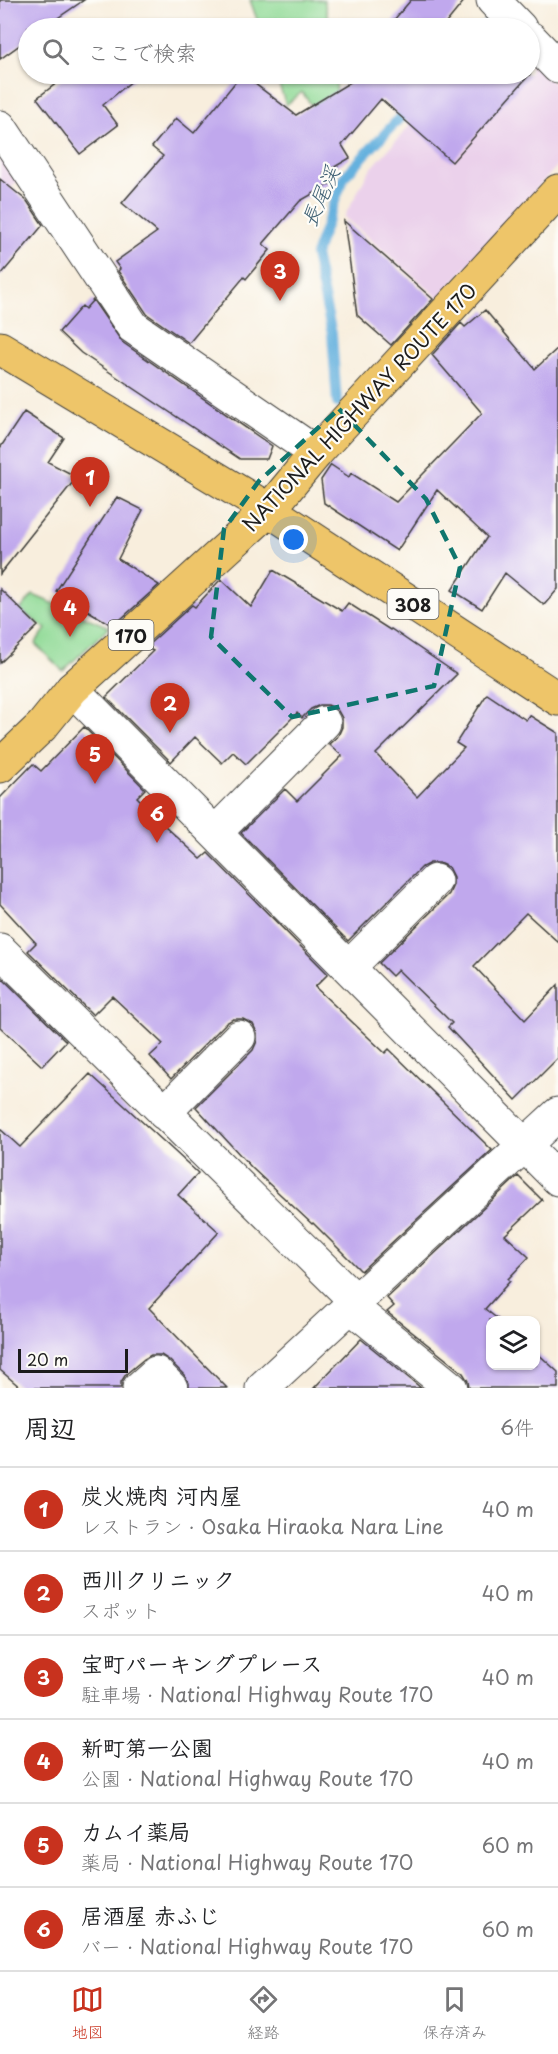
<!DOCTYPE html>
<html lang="ja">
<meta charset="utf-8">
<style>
:root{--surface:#fff;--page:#f6f6f6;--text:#202124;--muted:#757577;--line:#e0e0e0;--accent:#c8321e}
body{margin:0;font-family:"Playpen Sans","Klee One",sans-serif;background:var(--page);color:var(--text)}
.controls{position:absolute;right:18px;bottom:18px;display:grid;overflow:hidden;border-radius:12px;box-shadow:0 2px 4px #0004}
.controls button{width:54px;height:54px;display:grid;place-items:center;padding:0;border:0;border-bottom:2px solid var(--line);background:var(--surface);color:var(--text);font:30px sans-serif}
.scale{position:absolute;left:18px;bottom:15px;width:110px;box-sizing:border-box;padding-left:6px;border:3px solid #1c1c1c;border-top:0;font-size:16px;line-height:21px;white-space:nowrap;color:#1c1c1c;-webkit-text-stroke:4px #fdfcf7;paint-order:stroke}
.you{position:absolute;left:294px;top:540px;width:21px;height:21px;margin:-15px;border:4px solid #fff;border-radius:50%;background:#1a73e8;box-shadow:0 0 0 9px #1a73e833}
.badge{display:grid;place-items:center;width:39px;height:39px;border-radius:50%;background:var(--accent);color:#fff;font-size:20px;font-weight:700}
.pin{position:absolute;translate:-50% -50px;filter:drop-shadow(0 2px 3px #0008)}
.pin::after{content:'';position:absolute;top:32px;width:21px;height:18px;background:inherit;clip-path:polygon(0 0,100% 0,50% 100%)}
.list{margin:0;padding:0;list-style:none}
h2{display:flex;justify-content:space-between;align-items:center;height:78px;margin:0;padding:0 24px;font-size:26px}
h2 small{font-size:20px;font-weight:400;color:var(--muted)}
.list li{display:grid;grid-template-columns:39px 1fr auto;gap:18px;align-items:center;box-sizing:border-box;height:84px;padding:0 24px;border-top:2px solid var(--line)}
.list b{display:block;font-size:22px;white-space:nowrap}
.list p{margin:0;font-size:20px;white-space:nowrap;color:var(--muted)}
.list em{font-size:20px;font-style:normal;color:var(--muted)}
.icon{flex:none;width:33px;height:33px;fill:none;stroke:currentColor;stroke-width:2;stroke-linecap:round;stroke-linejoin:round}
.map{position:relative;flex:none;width:558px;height:1388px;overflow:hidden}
.search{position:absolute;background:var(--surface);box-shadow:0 2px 4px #0004;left:18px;right:18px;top:18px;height:66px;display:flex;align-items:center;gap:15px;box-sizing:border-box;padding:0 21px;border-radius:33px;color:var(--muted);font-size:22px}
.sheet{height:582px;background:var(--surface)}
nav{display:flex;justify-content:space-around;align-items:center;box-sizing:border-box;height:84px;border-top:2px solid var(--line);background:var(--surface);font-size:16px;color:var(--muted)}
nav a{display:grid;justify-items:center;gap:3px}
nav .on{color:var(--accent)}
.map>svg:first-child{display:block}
.built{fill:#ebd1eb}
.green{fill:#90da96;stroke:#567b59;stroke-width:1.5}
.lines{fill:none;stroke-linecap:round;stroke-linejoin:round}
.stream{stroke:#65b1de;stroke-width:10}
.building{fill:#c0a8ed}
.minor-casing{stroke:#3d3c39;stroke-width:35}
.major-casing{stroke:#3d3c39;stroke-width:35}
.highway-casing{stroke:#3d3c39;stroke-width:35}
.minor{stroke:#fff;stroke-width:33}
.major{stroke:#eec569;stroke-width:33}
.highway{stroke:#eec569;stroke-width:33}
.marked{fill:none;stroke:#0f766e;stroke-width:4.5;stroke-dasharray:12 8;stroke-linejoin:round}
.labels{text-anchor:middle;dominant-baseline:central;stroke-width:4.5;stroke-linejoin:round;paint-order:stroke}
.shield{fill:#fdfcf7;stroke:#605f5e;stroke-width:1.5}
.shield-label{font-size:18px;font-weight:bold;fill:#1c1c1c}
.street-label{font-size:20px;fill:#1c1c1c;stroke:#fdfcf7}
.water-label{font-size:21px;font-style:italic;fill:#3d5f73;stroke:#fdfcf7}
</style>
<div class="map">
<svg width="558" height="1388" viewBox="0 0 558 1388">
<rect width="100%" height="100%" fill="#fdfcf7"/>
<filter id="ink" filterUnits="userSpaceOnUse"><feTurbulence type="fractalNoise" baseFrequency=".0167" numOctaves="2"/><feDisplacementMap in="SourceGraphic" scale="12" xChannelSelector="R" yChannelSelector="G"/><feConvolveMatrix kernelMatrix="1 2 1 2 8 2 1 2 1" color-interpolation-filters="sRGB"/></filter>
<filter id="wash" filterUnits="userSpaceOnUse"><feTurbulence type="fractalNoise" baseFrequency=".008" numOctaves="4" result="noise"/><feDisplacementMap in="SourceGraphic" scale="24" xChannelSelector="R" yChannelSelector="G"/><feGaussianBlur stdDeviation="1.35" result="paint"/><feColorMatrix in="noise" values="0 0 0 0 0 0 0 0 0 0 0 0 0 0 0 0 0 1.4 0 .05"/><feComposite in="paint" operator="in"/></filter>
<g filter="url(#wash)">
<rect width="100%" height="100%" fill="#f8eedd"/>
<path class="built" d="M 530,61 L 558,87 L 558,165 L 439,298 L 344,217 L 369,171 L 456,74 L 530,74 Z
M 0,142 L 22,176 L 0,200 Z"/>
<path class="green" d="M 250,0 L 324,0 L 330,28 L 260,28 Z
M 275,74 L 337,74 L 335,108 L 322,120 L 302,92 L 286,105 Z
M 33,595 L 109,627 L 63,671 L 35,644 L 46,629 L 20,610 Z"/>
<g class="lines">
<path class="stream" d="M 483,28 L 488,24
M 337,403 L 332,334 L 315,255 L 344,177 L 410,107"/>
</g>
<g id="blocks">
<path class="building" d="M 0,0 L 84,0 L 43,28 L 28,28 L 28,39 L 0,59 Z
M 411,0 L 465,0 L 442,28 L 387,28 Z
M 69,74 L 140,74 L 103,105 L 118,125 L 80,154 L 37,98 Z
M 242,74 L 296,115 L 359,77 L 355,74 L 530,74 L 452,162 L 381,99 L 342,145 L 350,158 L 324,173 L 330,184 L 300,201 L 263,244 L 270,250 L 246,279 L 244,277 L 189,343 L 147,314 L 118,271 L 120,269 L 115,262 L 157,232 L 122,203 L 163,156 L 152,147 L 176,118 L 194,133 Z
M 0,179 L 27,201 L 43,225 L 0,276 Z
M 344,221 L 433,299 L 391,345 L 357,315 Z
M 93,300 L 122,342 L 272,446 L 267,459 L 240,459 L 81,353 L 59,332 L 82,306 L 85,309 Z
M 485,310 L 535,369 L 558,348 L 558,589 L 544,605 L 505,573 L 482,609 L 452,590 L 487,537 L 437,490 L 397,551 L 324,503 L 321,480 L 331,465 L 349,477 L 351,473 L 396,502 L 482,413 L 432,355 L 461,323 L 465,327 Z
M 24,412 L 64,438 L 48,462 L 77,477 L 0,574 L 0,448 Z
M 117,497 L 143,510 L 118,559 L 159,585 L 113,626 L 56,591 Z
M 273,570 L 342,611 L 348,603 L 390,630 L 391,629 L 457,674 L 376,754 L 417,797 L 464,748 L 456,743 L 487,694 L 526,720 L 529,715 L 558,733 L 558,942 L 526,913 L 474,966 L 525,1020 L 558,985 L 558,1058 L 516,1100 L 448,1027 L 452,1023 L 398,970 L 392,976 L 379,963 L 449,894 L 453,885 L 453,877 L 448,867 L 439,863 L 430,863 L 422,867 L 348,941 L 241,833 L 285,789 L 297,801 L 342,756 L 329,744 L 338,736 L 342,727 L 342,718 L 337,709 L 328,705 L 320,705 L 311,709 L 302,718 L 297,713 L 246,764 L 233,752 L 222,763 L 195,737 L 171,762 L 106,697 L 153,651 L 146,647 L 192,605 L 195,607 L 221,579 L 251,607 Z
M 0,589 L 38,626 L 0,663 Z
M 84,727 L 145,789 L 137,797 L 142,802 L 140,803 L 201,859 L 208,853 L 328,974 L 315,987 L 385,1053 L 389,1049 L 492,1150 L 361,1271 L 313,1223 L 312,1224 L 252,1168 L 196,1107 L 253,1050 L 257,1041 L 257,1033 L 253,1024 L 243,1019 L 233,1019 L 226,1023 L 171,1079 L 150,1056 L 163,1044 L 112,996 L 93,1015 L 28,951 L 36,943 L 0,904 L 0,798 L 33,764 L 41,771 Z
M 3,979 L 66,1041 L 42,1066 L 0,1027 L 0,982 Z
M 90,1074 L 198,1173 L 178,1195 L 219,1232 L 149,1308 L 227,1388 L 189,1388 L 189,1383 L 184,1375 L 169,1360 L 161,1355 L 151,1355 L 144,1359 L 126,1374 L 121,1382 L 121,1388 L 21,1388 L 0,1370 L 0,1129 L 20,1147 Z
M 518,1176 L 542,1200 L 505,1235 L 529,1257 L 508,1279 L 510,1281 L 485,1309 L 499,1320 L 490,1320 L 490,1365 L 536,1365 L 536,1352 L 558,1372 L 558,1388 L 469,1388 L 468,1381 L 463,1373 L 387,1312 L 394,1306 L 387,1298 Z
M 361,1339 L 421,1388 L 314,1388 Z"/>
</g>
</g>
<g filter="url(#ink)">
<use href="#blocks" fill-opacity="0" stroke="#3d3c39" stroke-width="1.5"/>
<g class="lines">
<g class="minor-casing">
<path id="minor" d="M 493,0 L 520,28
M 530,38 L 558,67
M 0,127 L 133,327 L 316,453
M 72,689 L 558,1179
M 215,833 L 324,723
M 0,950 L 356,1301
M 349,967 L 435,881
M 164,1113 L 239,1037
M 350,1306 L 451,1388
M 139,1388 L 156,1373 L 171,1388
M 262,1388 L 558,1114"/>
</g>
<g class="major-casing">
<path id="major" d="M 0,348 L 269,510"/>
</g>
<g class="highway-casing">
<path id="highway" d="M 269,510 L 558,699
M 0,766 L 42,726 L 72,689 L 269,510 L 316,453 L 558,191"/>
</g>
<use href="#minor" class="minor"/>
<use href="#major" class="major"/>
<use href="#highway" class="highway"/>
</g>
</g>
<path class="marked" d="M 339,409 L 426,499 L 460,567 L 434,686 L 292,717 L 211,637 L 224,529 L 259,481 Z"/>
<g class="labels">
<g class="shield">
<rect x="387.5" y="589" width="51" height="30" rx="4.5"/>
<rect x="108.5" y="620" width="45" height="30" rx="4.5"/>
</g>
<g class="shield-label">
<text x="413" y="604">308</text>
<text x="131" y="635">170</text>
</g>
<g class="street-label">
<text transform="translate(359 407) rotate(-47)">NATIONAL HIGHWAY ROUTE 170</text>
</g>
<g class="water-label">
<text transform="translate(319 196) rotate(-66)">長尾渓</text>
</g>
</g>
</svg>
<div class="controls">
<button><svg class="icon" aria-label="layers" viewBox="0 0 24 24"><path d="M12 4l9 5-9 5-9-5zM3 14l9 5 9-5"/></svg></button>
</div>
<div class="scale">20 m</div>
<div class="you"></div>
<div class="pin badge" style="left:90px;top:507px">1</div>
<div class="pin badge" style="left:170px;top:733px">2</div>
<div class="pin badge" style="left:280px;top:301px">3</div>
<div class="pin badge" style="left:70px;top:637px">4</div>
<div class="pin badge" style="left:95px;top:784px">5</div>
<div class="pin badge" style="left:157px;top:843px">6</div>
<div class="search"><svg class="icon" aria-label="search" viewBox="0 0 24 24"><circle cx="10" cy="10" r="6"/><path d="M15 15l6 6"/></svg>ここで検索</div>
</div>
<section class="sheet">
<h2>周辺<small>6件</small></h2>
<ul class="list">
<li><span class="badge">1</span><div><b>炭火焼肉 河内屋</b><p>レストラン · Osaka Hiraoka Nara Line</p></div><em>40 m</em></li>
<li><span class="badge">2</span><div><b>西川クリニック</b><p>スポット</p></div><em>40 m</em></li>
<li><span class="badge">3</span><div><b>宝町パーキングプレース</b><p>駐車場 · National Highway Route 170</p></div><em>40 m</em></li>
<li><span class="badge">4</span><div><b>新町第一公園</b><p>公園 · National Highway Route 170</p></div><em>40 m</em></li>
<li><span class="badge">5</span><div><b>カムイ薬局</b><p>薬局 · National Highway Route 170</p></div><em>60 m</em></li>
<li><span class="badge">6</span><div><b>居酒屋 赤ふじ</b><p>バー · National Highway Route 170</p></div><em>60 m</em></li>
</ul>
</section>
<nav>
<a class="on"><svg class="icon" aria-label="map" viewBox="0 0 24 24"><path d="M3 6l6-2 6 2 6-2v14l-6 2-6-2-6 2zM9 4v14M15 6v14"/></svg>地図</a>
<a><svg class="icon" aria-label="directions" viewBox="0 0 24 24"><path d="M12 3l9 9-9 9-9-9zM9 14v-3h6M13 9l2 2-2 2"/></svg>経路</a>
<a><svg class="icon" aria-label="saved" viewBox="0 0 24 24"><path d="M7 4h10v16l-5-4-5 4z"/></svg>保存済み</a>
</nav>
